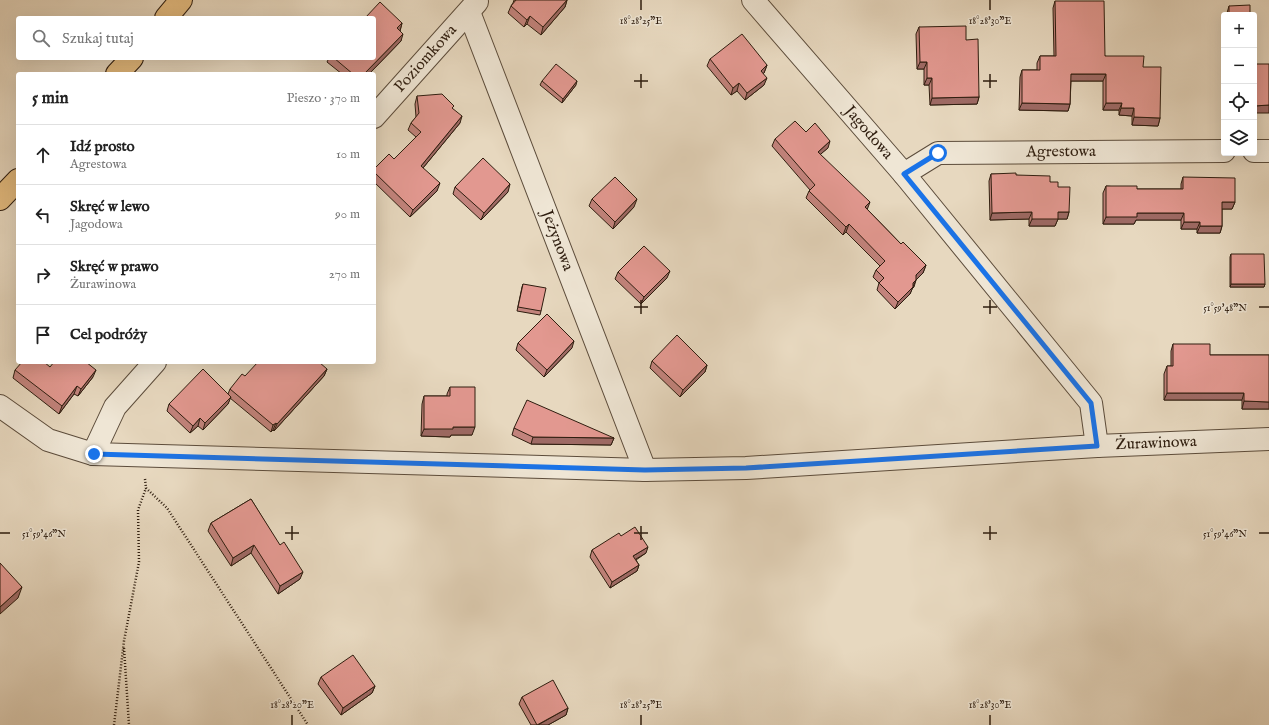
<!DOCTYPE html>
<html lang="pl">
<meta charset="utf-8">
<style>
:root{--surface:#fff;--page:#f6f6f6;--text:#222;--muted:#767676;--line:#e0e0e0}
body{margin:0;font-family:"IM FELL English",serif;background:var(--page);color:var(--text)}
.controls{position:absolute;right:12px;top:12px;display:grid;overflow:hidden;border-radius:4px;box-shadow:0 4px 16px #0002}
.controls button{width:36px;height:36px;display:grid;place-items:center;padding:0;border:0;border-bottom:1px solid var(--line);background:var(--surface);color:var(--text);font:20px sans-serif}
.stop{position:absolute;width:12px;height:12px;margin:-9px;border:3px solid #1a73e8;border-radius:50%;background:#fff}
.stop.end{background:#1a73e8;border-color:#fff;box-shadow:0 1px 4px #0008}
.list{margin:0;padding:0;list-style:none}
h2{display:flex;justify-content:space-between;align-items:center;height:52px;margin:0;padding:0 16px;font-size:17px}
h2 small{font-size:13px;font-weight:400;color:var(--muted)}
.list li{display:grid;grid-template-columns:26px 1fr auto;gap:12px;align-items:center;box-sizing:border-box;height:60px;padding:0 16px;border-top:1px solid var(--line)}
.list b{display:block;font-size:15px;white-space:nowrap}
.list p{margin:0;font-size:13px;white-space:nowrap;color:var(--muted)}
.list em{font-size:13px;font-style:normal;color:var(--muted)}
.icon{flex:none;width:22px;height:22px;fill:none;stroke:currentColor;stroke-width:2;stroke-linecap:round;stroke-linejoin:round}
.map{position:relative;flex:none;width:1269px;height:725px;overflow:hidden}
.search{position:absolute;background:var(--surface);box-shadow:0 4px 16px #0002;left:16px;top:16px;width:360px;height:44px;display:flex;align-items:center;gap:10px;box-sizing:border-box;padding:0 14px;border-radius:4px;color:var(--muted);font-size:15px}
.panel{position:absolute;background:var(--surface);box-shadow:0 4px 16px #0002;left:16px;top:72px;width:360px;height:292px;border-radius:4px}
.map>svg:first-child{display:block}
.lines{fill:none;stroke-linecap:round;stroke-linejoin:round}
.minor-casing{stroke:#5c4c3b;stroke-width:24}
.major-casing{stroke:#2e1d0f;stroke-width:24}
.path{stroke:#2e1d0f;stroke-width:2.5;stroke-dasharray:1 2;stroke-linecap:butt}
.minor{stroke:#efe6d5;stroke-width:22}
.major{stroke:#e4bc80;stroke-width:22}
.wall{fill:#c2837c;stroke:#2e1d0f}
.shaded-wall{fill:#9e6a65;stroke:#2e1d0f}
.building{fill:#e29890;stroke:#2e1d0f}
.route{stroke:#1a73e8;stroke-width:5}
.ticks{fill:none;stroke:#2e1d0f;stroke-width:1.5}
.labels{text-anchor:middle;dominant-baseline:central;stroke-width:3;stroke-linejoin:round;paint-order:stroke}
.street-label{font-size:16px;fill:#2e1d0f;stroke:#efe6d5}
.ticks-label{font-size:10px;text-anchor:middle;fill:#2e1d0f;stroke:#efe6d5;stroke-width:3;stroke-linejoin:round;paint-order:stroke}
</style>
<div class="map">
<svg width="1269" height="725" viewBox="0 0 1269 725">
<rect width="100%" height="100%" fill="#e7d8bf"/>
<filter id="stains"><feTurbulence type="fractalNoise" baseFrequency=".005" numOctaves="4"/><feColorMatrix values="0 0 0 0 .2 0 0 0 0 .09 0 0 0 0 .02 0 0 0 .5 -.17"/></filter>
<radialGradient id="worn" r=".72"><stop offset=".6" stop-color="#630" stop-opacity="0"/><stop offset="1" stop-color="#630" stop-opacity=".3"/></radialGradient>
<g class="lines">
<g class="minor-casing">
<g id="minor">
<path id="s1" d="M 753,0 L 904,174 L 1091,403 L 1097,446"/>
<path id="s2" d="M 469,12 L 645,470"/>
<path id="s3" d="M 374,117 L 477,2"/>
<path d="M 1254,151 L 1269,151"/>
<path id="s4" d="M 904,174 L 938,153 L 1224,151"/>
<path id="s5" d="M 0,406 L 48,440 L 93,454 L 645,470 L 746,468 L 1097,446 L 1269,439"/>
<path d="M 93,454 L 115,407 L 155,362"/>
</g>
</g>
<g class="major-casing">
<path id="major" d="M 166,18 L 181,0
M 117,74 L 132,58
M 0,199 L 18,180"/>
</g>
<path class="path" d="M 145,479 L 146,488 L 167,508 L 308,725
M 124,648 L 129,725
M 114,725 L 124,641 L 139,562 L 138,510 L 146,488"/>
<use href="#minor" class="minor"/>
<use href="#major" class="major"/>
</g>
<path class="wall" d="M 514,0 L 567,0 L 565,7 L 541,35 L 527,24 L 524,27 L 508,13 L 511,6 L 513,3 Z
M 1055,1 L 1105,56 L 1143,67 L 1160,118 L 1158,126 L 1132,125 L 1132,116 L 1119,115 L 1119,110 L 1103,110 L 1103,81 L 1071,81 L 1070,104 L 1068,111 L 1019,110 L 1020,77 L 1022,70 L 1037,70 L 1037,63 L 1040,56 L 1054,56 L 1053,8 Z
M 1229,6 L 1250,15 L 1227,15 L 1227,13 Z
M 402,23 L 400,31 L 401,41 L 369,74 L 342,74 L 327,62 L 329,58 L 374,58 Z
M 919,27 L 966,40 L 979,97 L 977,104 L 930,105 L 929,85 L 924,85 L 924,69 L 917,69 L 916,34 Z
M 710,59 L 767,65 L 764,73 L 763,74 L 764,85 L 745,100 L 737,91 L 731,95 L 707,66 Z
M 542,81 L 576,85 L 562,103 L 540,85 Z
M 417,96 L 453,109 L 460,123 L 423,168 L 437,191 L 410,217 L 374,182 L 374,169 L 394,159 L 416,137 L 408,130 L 411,123 L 416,117 L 415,104 Z
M 806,132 L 828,148 L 820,154 L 867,209 L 901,244 L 926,265 L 923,273 L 916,280 L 914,287 L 912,289 L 910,294 L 895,309 L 877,290 L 879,283 L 873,277 L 876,270 L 880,266 L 846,232 L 843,235 L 806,198 L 809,191 L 810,190 L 772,146 L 775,139 Z
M 991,174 L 1016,175 L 1050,182 L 1058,187 L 1069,212 L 1067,219 L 1058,219 L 1055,226 L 1029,226 L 1029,219 L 990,220 L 989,181 Z
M 1183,177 L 1235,202 L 1232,209 L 1222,209 L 1222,226 L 1220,233 L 1197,233 L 1197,229 L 1181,229 L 1181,220 L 1136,220 L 1134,224 L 1103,224 L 1103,193 L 1106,186 L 1137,189 L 1181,189 L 1181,184 Z
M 455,187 L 508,192 L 481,220 L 453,194 Z
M 592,199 L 634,207 L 613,229 L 589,206 Z
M 1231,254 L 1265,284 L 1264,287 L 1230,287 L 1230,257 Z
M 618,272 L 667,278 L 641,304 L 615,279 Z
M 523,284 L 541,311 L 540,315 L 517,311 L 522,287 Z
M 518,343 L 572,348 L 544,377 L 516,350 Z
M 1173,344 L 1210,355 L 1269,355 L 1269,409 L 1242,409 L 1242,400 L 1164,400 L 1164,374 L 1167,366 L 1171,366 L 1171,351 Z
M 652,361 L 707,365 L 705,372 L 680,397 L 650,368 Z
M 50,367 L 93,377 L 78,396 L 74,394 L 59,414 L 13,378 L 15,370 Z
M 327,369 L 324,376 L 274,431 L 273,430 L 271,432 L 230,398 L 228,404 L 203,430 L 198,426 L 190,433 L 167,411 L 169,404 L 228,394 L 230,389 L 245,376 Z
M 450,387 L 472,435 L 451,435 L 450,437 L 421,436 L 422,404 L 424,396 L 447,396 L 447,394 Z
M 514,428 L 614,438 L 611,445 L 531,444 L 512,435 Z
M 251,499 L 300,579 L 278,594 L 251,553 L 231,566 L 208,531 L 211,523 Z
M 621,536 L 646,553 L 636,560 L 639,565 L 637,571 L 610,588 L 590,557 L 592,550 Z
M 321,677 L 375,686 L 372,693 L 341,715 L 318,684 Z
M 522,697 L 568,708 L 566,715 L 548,725 L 531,725 L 519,704 Z"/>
<path class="shaded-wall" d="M 567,0 L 565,7 L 541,35 L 543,27 Z
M 530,16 L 527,24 L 524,27 L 527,20 Z
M 402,23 L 400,31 L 397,28 Z
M 403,34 L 401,41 L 369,74 L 364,74 Z
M 920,62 L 927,62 L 924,69 L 917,69 Z
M 767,65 L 764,73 L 758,78 L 761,71 Z
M 1071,74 L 1106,74 L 1103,81 L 1068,81 Z
M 767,78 L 764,85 L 745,100 L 747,93 Z
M 927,78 L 932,78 L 929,85 L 924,85 Z
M 577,81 L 576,85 L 562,103 L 563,99 Z
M 739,83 L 737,91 L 731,95 L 733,88 Z
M 979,97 L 977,104 L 930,105 L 932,98 Z
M 1022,103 L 1070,104 L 1068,111 L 1019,110 Z
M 1106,103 L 1122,103 L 1119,110 L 1103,110 Z
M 1269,105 L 1269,113 L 1254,113 L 1254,106 Z
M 1121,108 L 1134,108 L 1132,116 L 1119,115 Z
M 462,116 L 460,123 L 418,174 L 421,166 Z
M 1134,117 L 1160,118 L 1158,126 L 1132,125 Z
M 830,141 L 828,148 L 815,159 L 818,152 Z
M 440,183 L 437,191 L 410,217 L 413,210 Z
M 510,184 L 508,192 L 481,220 L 484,213 Z
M 637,199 L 634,207 L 613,229 L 615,222 Z
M 870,202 L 867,210 L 865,207 Z
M 1222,202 L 1235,202 L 1232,209 L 1220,209 Z
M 1032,212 L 1029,219 L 990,220 L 992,213 Z
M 1058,212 L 1069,212 L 1067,219 L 1058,219 L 1055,226 L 1029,226 L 1032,219 Z
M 1137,213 L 1184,213 L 1181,220 L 1136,220 L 1134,224 L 1103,224 L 1106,217 Z
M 1184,222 L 1200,222 L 1197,229 L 1181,229 Z
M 849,224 L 846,232 L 843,235 L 846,227 Z
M 1200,226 L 1222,226 L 1220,233 L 1197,233 Z
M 926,265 L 923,273 L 913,283 L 916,275 Z
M 670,271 L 667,278 L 641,304 L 644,297 Z
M 916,280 L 910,294 L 895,309 L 898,302 L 913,283 Z
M 1231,284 L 1265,284 L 1264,287 L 1230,287 Z
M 574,341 L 572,348 L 544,377 L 547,370 Z
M 707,365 L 705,372 L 680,397 L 683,390 Z
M 327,369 L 324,376 L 274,431 L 277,424 Z
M 96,370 L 93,377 L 78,396 L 81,389 Z
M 77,386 L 74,394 L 59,414 L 62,406 Z
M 1167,393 L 1244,393 L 1242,400 L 1164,400 Z
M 231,397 L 228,404 L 203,430 L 205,423 Z
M 1244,401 L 1269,402 L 1269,409 L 1242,409 Z
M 200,418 L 198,426 L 190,433 L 193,426 Z
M 276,423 L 273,430 L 271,432 L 273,425 Z
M 453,427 L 475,427 L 472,435 L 451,435 L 450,437 L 421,436 L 424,429 Z
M 533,437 L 614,438 L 611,445 L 531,444 Z
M 254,545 L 251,553 L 231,566 L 233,558 Z
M 648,547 L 646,553 L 631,562 L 633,556 Z
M 639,565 L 637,571 L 610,588 L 612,582 Z
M 303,572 L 300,579 L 278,594 L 280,586 Z
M 22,587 L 18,598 L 0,614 L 0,607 Z
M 375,686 L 372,693 L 341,715 L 343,708 Z
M 568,708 L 566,715 L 548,725 L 538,725 Z"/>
<path class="building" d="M 516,0 L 567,0 L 543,27 L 530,16 L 527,20 L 511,6 Z
M 1055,1 L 1104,1 L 1105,56 L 1144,56 L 1143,67 L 1161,67 L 1160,118 L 1134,117 L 1134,108 L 1121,108 L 1122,103 L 1106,103 L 1106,74 L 1071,74 L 1070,104 L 1022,103 L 1022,70 L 1040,70 L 1040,56 L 1056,56 Z
M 380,2 L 402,23 L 397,28 L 403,34 L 364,74 L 353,74 L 334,58 L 374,58 L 374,18 L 365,18 Z
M 1250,5 L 1250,15 L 1229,15 L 1229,6 Z
M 966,26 L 966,40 L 978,39 L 979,97 L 932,98 L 932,78 L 927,78 L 927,62 L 920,62 L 919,27 Z
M 742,34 L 767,65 L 761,71 L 767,78 L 747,93 L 739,83 L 733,88 L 710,59 Z
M 556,64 L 577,81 L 563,99 L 542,81 Z
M 1254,64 L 1269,64 L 1269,105 L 1254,106 Z
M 442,94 L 454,106 L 452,108 L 462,116 L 421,166 L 440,183 L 413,210 L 374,172 L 374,169 L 389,154 L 394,159 L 421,132 L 411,123 L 419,113 L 417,96 Z
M 795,121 L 806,132 L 815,123 L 830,141 L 818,152 L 870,202 L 865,207 L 901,244 L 903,242 L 926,265 L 916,275 L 916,280 L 913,283 L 913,287 L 898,302 L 879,283 L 884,278 L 876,270 L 885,261 L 849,224 L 846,227 L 809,191 L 815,185 L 775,139 Z
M 483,158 L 510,184 L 484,213 L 455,187 Z
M 1016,173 L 1016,175 L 1050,176 L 1050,182 L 1058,182 L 1058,187 L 1070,187 L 1069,212 L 1058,212 L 1058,219 L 1032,219 L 1032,212 L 992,213 L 991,174 Z
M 615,177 L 637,199 L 615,222 L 592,199 Z
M 1183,177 L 1235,178 L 1235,202 L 1222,202 L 1222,226 L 1200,226 L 1200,222 L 1184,222 L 1184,213 L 1137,213 L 1137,217 L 1106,217 L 1106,186 L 1137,186 L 1137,189 L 1183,189 Z
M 644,246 L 670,271 L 644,297 L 618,272 Z
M 1231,254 L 1264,254 L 1265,284 L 1231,284 Z
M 523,284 L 546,288 L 541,311 L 518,307 Z
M 547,314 L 574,341 L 547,370 L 518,343 Z
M 677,335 L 707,365 L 683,390 L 652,361 Z
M 1173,344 L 1210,344 L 1210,355 L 1269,355 L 1269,402 L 1244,401 L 1244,393 L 1167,393 L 1167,366 L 1173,366 Z
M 22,362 L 44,362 L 50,367 L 54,362 L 86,362 L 96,370 L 81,389 L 77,386 L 62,406 L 15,370 Z
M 258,362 L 319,362 L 327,369 L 277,424 L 276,423 L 273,425 L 230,389 L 242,374 L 245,376 Z
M 203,369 L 231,397 L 205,423 L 200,418 L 193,426 L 169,404 Z
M 450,387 L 475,387 L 475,427 L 453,427 L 453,429 L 424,429 L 424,396 L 450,396 Z
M 527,400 L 614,438 L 533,437 L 514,428 Z
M 251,499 L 280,545 L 284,542 L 303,572 L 280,586 L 254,545 L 233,558 L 211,523 Z
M 635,527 L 648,547 L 633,556 L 639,565 L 612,582 L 592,550 L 619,533 L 621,536 Z
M 0,563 L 22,587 L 0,607 Z
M 353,655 L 375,686 L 343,708 L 321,677 Z
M 553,680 L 568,708 L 537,725 L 522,697 Z"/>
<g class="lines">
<path class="route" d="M 94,454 L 645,470 L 746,468 L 1097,446 L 1091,403 L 904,174 L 938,153"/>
</g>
<path class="ticks" d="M 641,0 L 641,10M 990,0 L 990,10M 641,74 L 641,88M 990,74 L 990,88M 634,81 L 648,81M 983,81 L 997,81M 641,300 L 641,314M 990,300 L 990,314M 634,307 L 648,307M 983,307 L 997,307M 1259,307 L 1269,307M 292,526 L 292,540M 641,526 L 641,540M 990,526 L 990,540M 0,533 L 10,533M 285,533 L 299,533M 634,533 L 648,533M 983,533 L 997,533M 1259,533 L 1269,533M 292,715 L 292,725M 641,715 L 641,725M 990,715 L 990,725"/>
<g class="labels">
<g class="street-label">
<text stroke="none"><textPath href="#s3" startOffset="78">Poziomkowa</textPath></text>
<text stroke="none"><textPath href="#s1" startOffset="176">Jagodowa</textPath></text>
<text stroke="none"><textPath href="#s4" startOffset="163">Agrestowa</textPath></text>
<text stroke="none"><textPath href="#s2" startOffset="245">Jeżynowa</textPath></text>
<text stroke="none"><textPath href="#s5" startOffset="1170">Żurawinowa</textPath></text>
</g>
</g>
<g class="ticks-label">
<text x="641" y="24">18°28'25"E</text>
<text x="990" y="24">18°28'30"E</text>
<text x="1225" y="311">51°59'48"N</text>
<text x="44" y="537">51°59'46"N</text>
<text x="1225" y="537">51°59'46"N</text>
<text x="292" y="708">18°28'20"E</text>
<text x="641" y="708">18°28'25"E</text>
<text x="990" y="708">18°28'30"E</text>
</g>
<rect width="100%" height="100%" filter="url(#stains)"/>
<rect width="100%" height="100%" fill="url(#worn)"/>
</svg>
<div class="controls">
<button>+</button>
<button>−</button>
<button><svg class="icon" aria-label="locate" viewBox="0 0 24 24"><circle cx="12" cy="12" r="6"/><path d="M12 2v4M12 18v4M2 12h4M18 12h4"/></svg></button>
<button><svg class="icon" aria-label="layers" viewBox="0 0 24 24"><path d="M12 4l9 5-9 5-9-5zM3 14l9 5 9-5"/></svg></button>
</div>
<div class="stop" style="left:938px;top:153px"></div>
<div class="stop end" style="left:94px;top:454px"></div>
<div class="search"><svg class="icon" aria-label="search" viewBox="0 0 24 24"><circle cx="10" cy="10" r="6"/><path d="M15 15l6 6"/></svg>Szukaj tutaj</div>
<section class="panel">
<h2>5 min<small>Pieszo · 370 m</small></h2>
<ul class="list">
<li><svg class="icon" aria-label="ahead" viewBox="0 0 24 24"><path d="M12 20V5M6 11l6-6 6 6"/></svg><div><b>Idź prosto</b><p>Agrestowa</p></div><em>10 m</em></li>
<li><svg class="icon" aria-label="left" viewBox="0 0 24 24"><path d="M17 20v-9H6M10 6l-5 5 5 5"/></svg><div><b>Skręć w lewo</b><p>Jagodowa</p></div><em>90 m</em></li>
<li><svg class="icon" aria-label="right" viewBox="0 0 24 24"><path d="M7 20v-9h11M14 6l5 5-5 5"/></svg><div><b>Skręć w prawo</b><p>Żurawinowa</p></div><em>270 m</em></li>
<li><svg class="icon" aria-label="arrive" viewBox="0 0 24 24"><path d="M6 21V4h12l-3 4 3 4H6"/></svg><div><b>Cel podróży</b></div></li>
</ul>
</section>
</div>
